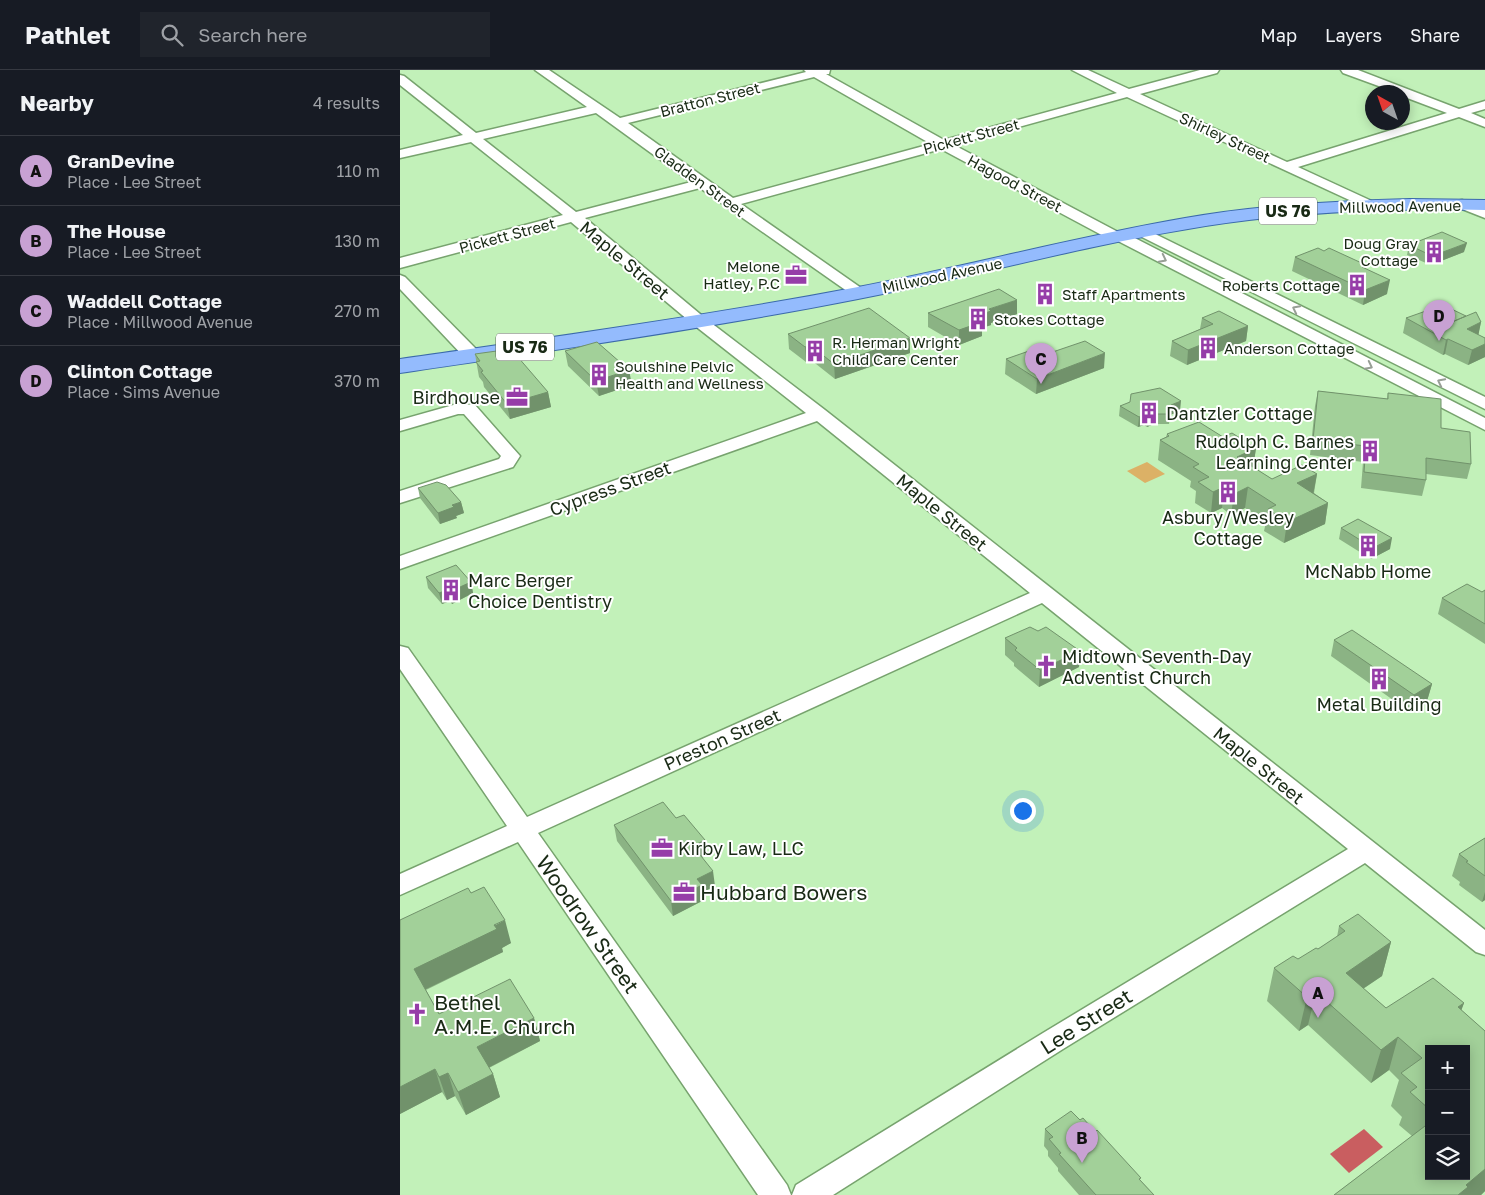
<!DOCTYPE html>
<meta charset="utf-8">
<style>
:root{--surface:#171b24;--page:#20242c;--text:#f1f3f6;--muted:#9ea1a6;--line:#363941;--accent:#c8a1d3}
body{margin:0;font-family:"Golos Text",sans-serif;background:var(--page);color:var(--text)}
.controls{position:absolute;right:15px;bottom:15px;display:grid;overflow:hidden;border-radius:0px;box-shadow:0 2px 12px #0003}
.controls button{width:45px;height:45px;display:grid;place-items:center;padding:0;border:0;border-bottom:1px solid var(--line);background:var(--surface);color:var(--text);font:25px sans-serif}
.compass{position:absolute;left:965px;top:15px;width:45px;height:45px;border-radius:50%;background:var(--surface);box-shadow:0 2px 12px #0003;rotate:320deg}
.you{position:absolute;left:622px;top:740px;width:18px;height:18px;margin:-12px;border:4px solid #fff;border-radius:50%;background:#1a73e8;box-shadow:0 0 0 8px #1a73e833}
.badge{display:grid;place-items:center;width:32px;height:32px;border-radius:50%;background:var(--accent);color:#111;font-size:16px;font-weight:700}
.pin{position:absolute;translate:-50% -41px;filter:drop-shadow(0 1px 2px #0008)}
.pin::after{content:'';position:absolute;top:26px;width:18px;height:15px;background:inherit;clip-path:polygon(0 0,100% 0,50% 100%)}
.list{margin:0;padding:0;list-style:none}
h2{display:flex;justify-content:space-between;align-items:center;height:65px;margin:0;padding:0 20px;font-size:21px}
h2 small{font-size:16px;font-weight:400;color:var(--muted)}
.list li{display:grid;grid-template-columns:32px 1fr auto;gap:15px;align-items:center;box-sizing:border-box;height:70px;padding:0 20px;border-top:1px solid var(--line)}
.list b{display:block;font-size:19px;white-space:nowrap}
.list p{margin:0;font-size:16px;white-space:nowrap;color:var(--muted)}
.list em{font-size:16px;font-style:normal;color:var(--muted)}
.icon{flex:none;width:28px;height:28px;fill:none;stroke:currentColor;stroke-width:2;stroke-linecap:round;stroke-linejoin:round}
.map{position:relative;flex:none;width:1085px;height:1125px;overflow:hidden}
header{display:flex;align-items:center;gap:30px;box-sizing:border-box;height:70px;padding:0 25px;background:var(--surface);border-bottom:1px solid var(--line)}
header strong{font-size:24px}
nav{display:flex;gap:28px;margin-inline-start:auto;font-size:18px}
.search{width:350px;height:45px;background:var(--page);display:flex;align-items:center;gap:12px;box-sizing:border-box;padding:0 18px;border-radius:0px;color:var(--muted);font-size:19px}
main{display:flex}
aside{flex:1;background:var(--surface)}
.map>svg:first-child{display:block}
.green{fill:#dcb166}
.water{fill:#c95e60}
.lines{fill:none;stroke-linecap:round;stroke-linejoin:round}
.street-casing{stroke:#77a36e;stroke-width:3}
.primary-casing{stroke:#3b6aaa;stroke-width:2}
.street{fill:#fff;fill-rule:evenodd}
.primary{fill:#94bbfd;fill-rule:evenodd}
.wall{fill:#8bb384;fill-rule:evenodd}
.shaded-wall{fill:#71926b}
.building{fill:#a2d099;stroke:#71926b}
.oneway{stroke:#989f96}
.labels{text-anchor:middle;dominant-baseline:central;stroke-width:4;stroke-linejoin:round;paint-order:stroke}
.far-street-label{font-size:15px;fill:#192a15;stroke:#fff}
.far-poi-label{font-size:15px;fill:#192a15;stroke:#fff;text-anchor:start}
.shield{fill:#fff;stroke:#5e6a5b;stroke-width:1}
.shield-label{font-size:16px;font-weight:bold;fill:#192a15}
.street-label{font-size:18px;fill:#192a15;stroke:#fff}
.poi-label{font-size:18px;fill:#192a15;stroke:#fff;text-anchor:start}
.near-poi-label{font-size:21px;fill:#192a15;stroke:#fff;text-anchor:start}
.near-street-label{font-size:21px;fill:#192a15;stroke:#fff}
</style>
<header>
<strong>Pathlet</strong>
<div class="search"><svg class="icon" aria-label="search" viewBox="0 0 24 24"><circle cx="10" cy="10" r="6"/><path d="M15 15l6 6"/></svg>Search here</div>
<nav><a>Map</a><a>Layers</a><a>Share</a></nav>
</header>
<main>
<aside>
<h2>Nearby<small>4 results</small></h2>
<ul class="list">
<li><span class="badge">A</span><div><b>GranDevine</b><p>Place · Lee Street</p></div><em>110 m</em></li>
<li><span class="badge">B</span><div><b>The House</b><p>Place · Lee Street</p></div><em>130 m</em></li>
<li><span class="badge">C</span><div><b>Waddell Cottage</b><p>Place · Millwood Avenue</p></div><em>270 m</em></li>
<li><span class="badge">D</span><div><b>Clinton Cottage</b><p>Place · Sims Avenue</p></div><em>370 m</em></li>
</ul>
</aside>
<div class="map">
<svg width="1085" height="1125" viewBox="0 0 1085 1125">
<rect width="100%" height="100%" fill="#c2f1b9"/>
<path class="green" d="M 747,392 L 765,404 L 745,413 L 727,401 Z"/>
<path class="water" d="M 964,1059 L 983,1077 L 949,1103 L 930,1084 Z"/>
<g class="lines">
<g class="street-casing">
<path id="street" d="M 135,0 L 149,0 L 220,48 L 406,2 L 404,0 L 430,0 L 429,4 L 426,4 L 544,70 L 717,23 L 672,0 L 688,0 L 729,19 L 800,0 L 819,0 L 817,3 L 740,24 L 887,92 L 1047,43 L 1002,26 L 1002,22 L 995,22 L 943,3 L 941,0 L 958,0 L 1059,39 L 1085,31 L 1085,39 L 1071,43 L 1085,49 L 1085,57 L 1059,47 L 898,97 L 976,133 L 978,136 L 976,139 L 971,140 L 727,27 L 554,75 L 718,162 L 725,163 L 1085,348 L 1085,360 L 718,171 L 711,170 L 541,79 L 341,134 L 464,220 L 467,223 L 464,226 L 454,226 L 300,118 L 185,148 L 306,249 L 425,340 L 1085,860 L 1085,885 L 1076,882 L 965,793 L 663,979 L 433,1125 L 392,1125 L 396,1115 L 643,963 L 948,779 L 642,533 L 138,763 L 387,1115 L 391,1125 L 358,1125 L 118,772 L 0,825 L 0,804 L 107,756 L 0,599 L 0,576 L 8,578 L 127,747 L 630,523 L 417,351 L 0,499 L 0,486 L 406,343 L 294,255 L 171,152 L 0,198 L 0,188 L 163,145 L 71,72 L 0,88 L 0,80 L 63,65 L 0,15 L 0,5 L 4,6 L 76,63 L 187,37 ZM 414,7 L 531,74 L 333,128 L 228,53 ZM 196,43 L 291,112 L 176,142 L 83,69 Z
M 1062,130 L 1085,139 L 1085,148 L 1057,137 L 1055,134 L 1057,131 Z
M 743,158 L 1085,327 L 1085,339 L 738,165 L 736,162 L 738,159 Z
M 0,205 L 5,207 L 78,281 L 80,285 L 78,289 L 66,289 L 0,219 Z
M 57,334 L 75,335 L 120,386 L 113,397 L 0,433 L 0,421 L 99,389 L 101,386 L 64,344 L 58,344 L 0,361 L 0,350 Z"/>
</g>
<g class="primary-casing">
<path id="primary" d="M 1010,129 L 1085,130 L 1085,140 C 985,138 886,142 788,159 C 677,177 568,208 458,229 C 306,259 153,280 0,303 L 0,289 C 153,267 306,246 458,217 C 567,196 675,167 785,148 C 860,135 935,131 1010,129 Z"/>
</g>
<use href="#street" class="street"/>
<use href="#primary" class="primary"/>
</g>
<path class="wall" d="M 1009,175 L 1064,182 L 1041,191 L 1036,189 L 1026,193 L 1007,185 Z
M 924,181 L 966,195 L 966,199 L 987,224 L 963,235 L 892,201 L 895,187 Z
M 528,243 L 617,244 L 591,253 L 591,255 L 582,258 L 582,266 L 559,275 L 528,257 Z
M 1066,246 L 1081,252 L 1078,265 L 1085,268 L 1085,287 L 1068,295 L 1045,284 L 1043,285 L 1003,263 L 1006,248 Z
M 802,248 L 848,256 L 846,271 L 787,295 L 770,286 L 772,271 L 800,259 Z
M 388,264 L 510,268 L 510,283 L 435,309 L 411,290 L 406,292 L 389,279 Z
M 165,281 L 232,315 L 199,326 L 168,296 Z
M 75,284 L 148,322 L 151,337 L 110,349 L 84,317 L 83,312 L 79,307 Z
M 638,287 L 704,298 L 636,324 L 605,304 L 606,289 Z
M 918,321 L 987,329 L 988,323 L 1041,358 L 1071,394 L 1067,409 L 1026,404 L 1026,410 L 1022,426 L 961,418 L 963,392 L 910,385 L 915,336 Z
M 720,336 L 780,341 L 770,345 L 769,354 L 754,354 L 747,357 L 744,355 L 738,357 L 719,346 Z
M 767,364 L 823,367 L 856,378 L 853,397 L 872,409 L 917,404 L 914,423 L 928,433 L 925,454 L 884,473 L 864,461 L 866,452 L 845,438 L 831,445 L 822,438 L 811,443 L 795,433 L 796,421 L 790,417 L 791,411 L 758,390 L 760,370 L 766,367 Z
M 18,418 L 61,432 L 64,443 L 56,446 L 57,448 L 40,454 L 20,428 Z
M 941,458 L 990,479 L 971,489 L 939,469 Z
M 26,507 L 71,512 L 73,523 L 52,534 L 50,531 L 42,534 L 28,518 Z
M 1085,520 L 1085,574 L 1038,544 L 1042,528 L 1082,522 Z
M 638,561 L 680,581 L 679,597 L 639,617 L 614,596 L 614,593 L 605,585 L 605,568 Z
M 934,570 L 1032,614 L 1027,631 L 1010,642 L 931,586 Z
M 214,755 L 307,785 L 302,788 L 315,816 L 303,822 L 304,830 L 273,846 L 217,771 Z
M 1085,768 L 1085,830 L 1082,832 L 1059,815 L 1060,812 L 1052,806 L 1059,784 Z
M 71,823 L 111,873 L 102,878 L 103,882 L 26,920 L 39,944 L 134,948 L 140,971 L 89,998 L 93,1004 L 100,1027 L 66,1045 L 55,1026 L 47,1030 L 42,1022 L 0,1044 L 0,850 Z
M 939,856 L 991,872 L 982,906 L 963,919 L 986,938 L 1064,933 L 1061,940 L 1085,961 L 1085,1121 L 1081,1125 L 934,1125 L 1012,1066 L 999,1055 L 1002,1047 L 991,1036 L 999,1010 L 989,1000 L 971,1013 L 908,955 L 899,961 L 867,931 L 874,898 L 898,889 L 918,879 L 937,867 ZM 1029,979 L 1066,1106 L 1029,1106 Z
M 645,1059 L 741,1111 L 754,1125 L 679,1125 L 658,1101 L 658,1098 L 648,1086 L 648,1081 L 644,1076 Z"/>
<path class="shaded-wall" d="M 1067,173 L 1064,182 L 1041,191 L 1043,182 Z
M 1038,180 L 1036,189 L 1026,193 L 1028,184 Z
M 990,210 L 987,224 L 963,235 L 965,220 Z
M 617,230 L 617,244 L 591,253 L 591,255 L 582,258 L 582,266 L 559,275 L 559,260 L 574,247 L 589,239 Z
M 1081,252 L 1078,267 L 1067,259 Z
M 848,256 L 846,271 L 787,295 L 788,280 Z
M 510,268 L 510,283 L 435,309 L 434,294 Z
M 1048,269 L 1045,284 L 1043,285 L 1046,270 Z
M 1085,274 L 1085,287 L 1068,295 L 1072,280 Z
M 410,275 L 411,290 L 406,292 L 405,277 Z
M 705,283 L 704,298 L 636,324 L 637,309 Z
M 229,300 L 232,315 L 199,326 L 196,311 Z
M 148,322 L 151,337 L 110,349 L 107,334 Z
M 781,331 L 780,341 L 770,345 L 771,335 Z
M 745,344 L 744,355 L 738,357 L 739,347 Z
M 755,344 L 754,354 L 747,357 L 748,346 Z
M 856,378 L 853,399 L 837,387 Z
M 917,404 L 913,425 L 897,413 Z
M 824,417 L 822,438 L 811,443 L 813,422 Z
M 848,417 L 845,438 L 831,445 L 834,424 Z
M 61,432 L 64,443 L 56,446 L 57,448 L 40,454 L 38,443 L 52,435 Z
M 928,433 L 925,454 L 884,473 L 887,452 Z
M 992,468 L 990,479 L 971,489 L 973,478 Z
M 71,512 L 73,523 L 52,534 L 49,522 Z
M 47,520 L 50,531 L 42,534 L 39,523 Z
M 680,581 L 679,597 L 639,617 L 640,600 Z
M 1032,614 L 1027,631 L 1010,642 L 1014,625 Z
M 305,770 L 307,785 L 295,791 L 293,776 Z
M 313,801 L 315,816 L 303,822 L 304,830 L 273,846 L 271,831 L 297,809 Z
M 1085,822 L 1085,830 L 1082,832 Z
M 105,850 L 111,873 L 102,878 L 103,882 L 22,921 L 14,899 Z
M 991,872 L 982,906 L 937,936 L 946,903 Z
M 916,922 L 908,955 L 899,961 L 907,927 Z
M 1064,933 L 1052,966 L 1058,937 Z
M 134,948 L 140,971 L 84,1000 L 77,977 Z
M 998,967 L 989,1000 L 971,1013 L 981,980 Z
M 35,999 L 42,1022 L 0,1044 L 0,1017 Z
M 48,1003 L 55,1026 L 47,1030 L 39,1007 Z
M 93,1004 L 100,1027 L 66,1045 L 58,1022 Z
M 1085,1099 L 1085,1121 L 1081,1125 L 1058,1125 L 1066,1115 Z"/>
<path class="building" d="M 1042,162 L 1067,173 L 1043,182 L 1038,180 L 1028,184 L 1009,175 Z
M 918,178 L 924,181 L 929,178 L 966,195 L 962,197 L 990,210 L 965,220 L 895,187 Z
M 599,219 L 617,230 L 589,239 L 591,241 L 574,247 L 582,252 L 559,260 L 528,243 Z
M 1043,235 L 1066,246 L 1052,252 L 1076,242 L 1081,252 L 1067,259 L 1085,268 L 1085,274 L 1072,280 L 1048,269 L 1046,270 L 1006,248 Z
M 469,238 L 510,268 L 434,294 L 410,275 L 405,277 L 388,264 Z
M 819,241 L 848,256 L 788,280 L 772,271 L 813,254 L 802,248 Z
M 685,271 L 705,283 L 637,309 L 606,289 L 629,281 L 638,287 Z
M 197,272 L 229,300 L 196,311 L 165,281 Z
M 111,279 L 148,322 L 107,334 L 81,302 L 83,301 L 76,292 L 80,291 L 75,284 Z
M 760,318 L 781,331 L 771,335 L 770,344 L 755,344 L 748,346 L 745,344 L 739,347 L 720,336 L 730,332 L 731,324 Z
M 918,321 L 988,329 L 988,323 L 1041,329 L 1041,358 L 1070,362 L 1071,394 L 1026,388 L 1026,410 L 964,402 L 966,376 L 913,370 Z
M 799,352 L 823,367 L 832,363 L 856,378 L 837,387 L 872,409 L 902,395 L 917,404 L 897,413 L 928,433 L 887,452 L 868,439 L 876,435 L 848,417 L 834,424 L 824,417 L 813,422 L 798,412 L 809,407 L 793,397 L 799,394 L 760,370 L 769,366 L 767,364 Z
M 37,412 L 46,415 L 61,432 L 52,435 L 54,437 L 38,443 L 18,418 Z
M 958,449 L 992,468 L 973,478 L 941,458 Z
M 56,495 L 71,512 L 49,522 L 47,520 L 39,523 L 26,507 Z
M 1067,514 L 1082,522 L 1085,520 L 1085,554 L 1042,528 Z
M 630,557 L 638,561 L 646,557 L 680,581 L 640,600 L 615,580 L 617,578 L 605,568 Z
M 952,560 L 1032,614 L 1014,625 L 934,570 Z
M 263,732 L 276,748 L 284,745 L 305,770 L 293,776 L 313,801 L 297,809 L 302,815 L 271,831 L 214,755 Z
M 1085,768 L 1085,806 L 1066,792 L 1068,791 L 1059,784 Z
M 84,817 L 105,850 L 94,855 L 97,859 L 14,899 L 39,944 L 110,909 L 134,948 L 77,977 L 93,1004 L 58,1022 L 48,1003 L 39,1007 L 35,999 L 0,1017 L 0,850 L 68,818 L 71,823 Z
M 958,844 L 991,872 L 946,903 L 986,938 L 1033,908 L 1064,933 L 1058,937 L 1085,961 L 1085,1099 L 1066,1115 L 1068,1117 L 1058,1125 L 934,1125 L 1029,1053 L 1029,1106 L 1066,1106 L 1066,979 L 1029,979 L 1029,1039 L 1010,1022 L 1017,1017 L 1001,1003 L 1022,988 L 998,967 L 981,980 L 916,922 L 907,927 L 874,898 L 893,886 L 898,889 L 916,878 L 918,879 L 945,861 L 939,856 Z
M 671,1041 L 680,1050 L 683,1048 L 695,1062 L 697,1060 L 741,1108 L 739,1109 L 754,1125 L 696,1125 L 659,1084 L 661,1083 L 649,1069 L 653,1067 L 645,1059 Z"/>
<defs><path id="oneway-chevron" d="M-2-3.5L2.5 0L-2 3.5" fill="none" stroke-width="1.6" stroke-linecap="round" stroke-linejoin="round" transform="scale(1.25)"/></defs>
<g class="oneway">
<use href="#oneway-chevron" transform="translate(763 189) rotate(27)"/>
<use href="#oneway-chevron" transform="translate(896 239) rotate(-153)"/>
<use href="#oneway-chevron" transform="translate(969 296) rotate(27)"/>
<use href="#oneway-chevron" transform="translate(1041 312) rotate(-153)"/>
</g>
<defs>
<g id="building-bare" transform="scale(1.725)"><path d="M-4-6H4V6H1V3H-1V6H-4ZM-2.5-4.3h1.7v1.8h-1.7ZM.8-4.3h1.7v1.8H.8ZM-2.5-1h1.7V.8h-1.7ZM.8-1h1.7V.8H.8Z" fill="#963da8" stroke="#fff" stroke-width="2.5" paint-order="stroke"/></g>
<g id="office-bare" transform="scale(1.725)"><path d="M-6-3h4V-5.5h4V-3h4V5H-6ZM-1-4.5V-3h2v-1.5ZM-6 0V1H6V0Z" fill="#963da8" stroke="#fff" stroke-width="2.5" paint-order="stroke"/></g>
<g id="church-bare" transform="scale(1.725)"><path d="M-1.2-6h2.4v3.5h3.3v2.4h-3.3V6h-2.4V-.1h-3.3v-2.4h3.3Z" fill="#963da8" stroke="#fff" stroke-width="2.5" paint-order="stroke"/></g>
</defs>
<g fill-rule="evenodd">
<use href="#building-bare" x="1034" y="182"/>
<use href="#office-bare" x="396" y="205"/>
<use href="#building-bare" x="957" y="215"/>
<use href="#building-bare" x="645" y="224"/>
<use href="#building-bare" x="578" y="249"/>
<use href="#building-bare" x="808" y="278"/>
<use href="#building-bare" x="415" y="281"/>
<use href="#building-bare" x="199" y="305"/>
<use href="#office-bare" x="117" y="327"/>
<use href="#building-bare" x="749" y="343"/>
<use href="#building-bare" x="970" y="381"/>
<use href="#building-bare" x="828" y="422"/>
<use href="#building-bare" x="968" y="476"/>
<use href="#building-bare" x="51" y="520"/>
<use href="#church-bare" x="646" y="596"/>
<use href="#building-bare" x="979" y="609"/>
<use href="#office-bare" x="262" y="778"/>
<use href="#office-bare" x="284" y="822"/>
<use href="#church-bare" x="17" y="944"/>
</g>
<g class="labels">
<g class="far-street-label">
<text transform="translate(310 29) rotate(-14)">Bratton Street</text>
<text transform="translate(571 66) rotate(-15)">Pickett Street</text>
<text transform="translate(825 67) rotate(25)">Shirley Street</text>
<text transform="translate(300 111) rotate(36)">Gladden Street</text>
<text transform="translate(615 113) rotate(28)">Hagood Street</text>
<text transform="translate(1000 136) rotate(-1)">Millwood Avenue</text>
<text transform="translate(107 165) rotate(-15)">Pickett Street</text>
<text transform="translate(542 205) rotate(-12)">Millwood Avenue</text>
</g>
<g class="far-poi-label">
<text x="1018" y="173" text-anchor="end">Doug Gray<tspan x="1018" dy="17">Cottage</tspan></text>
<text x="380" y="196" text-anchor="end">Melone<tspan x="380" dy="17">Hatley, P.C</tspan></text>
<text x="940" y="215" text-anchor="end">Roberts Cottage</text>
<text x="662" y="224">Staff Apartments</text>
<text x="594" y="249">Stokes Cottage</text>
<text x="432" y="272">R. Herman Wright<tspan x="432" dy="17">Child Care Center</tspan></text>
<text x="824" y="278">Anderson Cottage</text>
<text x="215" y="296">Soulshine Pelvic<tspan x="215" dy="17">Health and Wellness</tspan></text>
</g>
<g class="shield">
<rect x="859" y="127.5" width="58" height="27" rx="4"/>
<rect x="96" y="263.5" width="58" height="27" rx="4"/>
</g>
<g class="shield-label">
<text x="888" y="141">US 76</text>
<text x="125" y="277">US 76</text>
</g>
<g class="street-label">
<text transform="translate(225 190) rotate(40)">Maple Street</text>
<text transform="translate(210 418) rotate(-20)">Cypress Street</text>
<text transform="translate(542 442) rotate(39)">Maple Street</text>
<text transform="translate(322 669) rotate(-24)">Preston Street</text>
<text transform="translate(859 695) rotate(39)">Maple Street</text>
</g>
<g class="poi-label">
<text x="100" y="327" text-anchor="end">Birdhouse</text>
<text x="766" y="343">Dantzler Cottage</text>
<text x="954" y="371" text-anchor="end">Rudolph C. Barnes<tspan x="954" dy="21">Learning Center</tspan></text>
<text x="828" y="447" text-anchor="middle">Asbury/Wesley<tspan x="828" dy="21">Cottage</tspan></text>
<text x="968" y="501" text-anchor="middle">McNabb Home</text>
<text x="68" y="510">Marc Berger<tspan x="68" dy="21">Choice Dentistry</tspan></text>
<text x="662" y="586">Midtown Seventh-Day<tspan x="662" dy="21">Adventist Church</tspan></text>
<text x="979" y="634" text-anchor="middle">Metal Building</text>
<text x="278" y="778">Kirby Law, LLC</text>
</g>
<g class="near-poi-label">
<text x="300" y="822">Hubbard Bowers</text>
<text x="34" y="932">Bethel<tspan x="34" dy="24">A.M.E. Church</tspan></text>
</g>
<g class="near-street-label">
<text transform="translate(188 854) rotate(55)">Woodrow Street</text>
<text transform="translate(686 951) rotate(-32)">Lee Street</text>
</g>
</g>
</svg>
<div class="controls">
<button>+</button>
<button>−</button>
<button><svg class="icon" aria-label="layers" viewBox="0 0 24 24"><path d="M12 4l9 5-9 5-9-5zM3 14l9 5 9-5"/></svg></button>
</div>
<svg class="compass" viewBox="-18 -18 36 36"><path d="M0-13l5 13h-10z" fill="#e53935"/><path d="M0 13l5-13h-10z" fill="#9ea1a6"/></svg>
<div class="you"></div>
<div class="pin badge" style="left:918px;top:948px">A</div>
<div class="pin badge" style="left:682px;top:1093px">B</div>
<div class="pin badge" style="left:641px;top:314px">C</div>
<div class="pin badge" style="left:1039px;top:271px">D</div>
</div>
</main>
